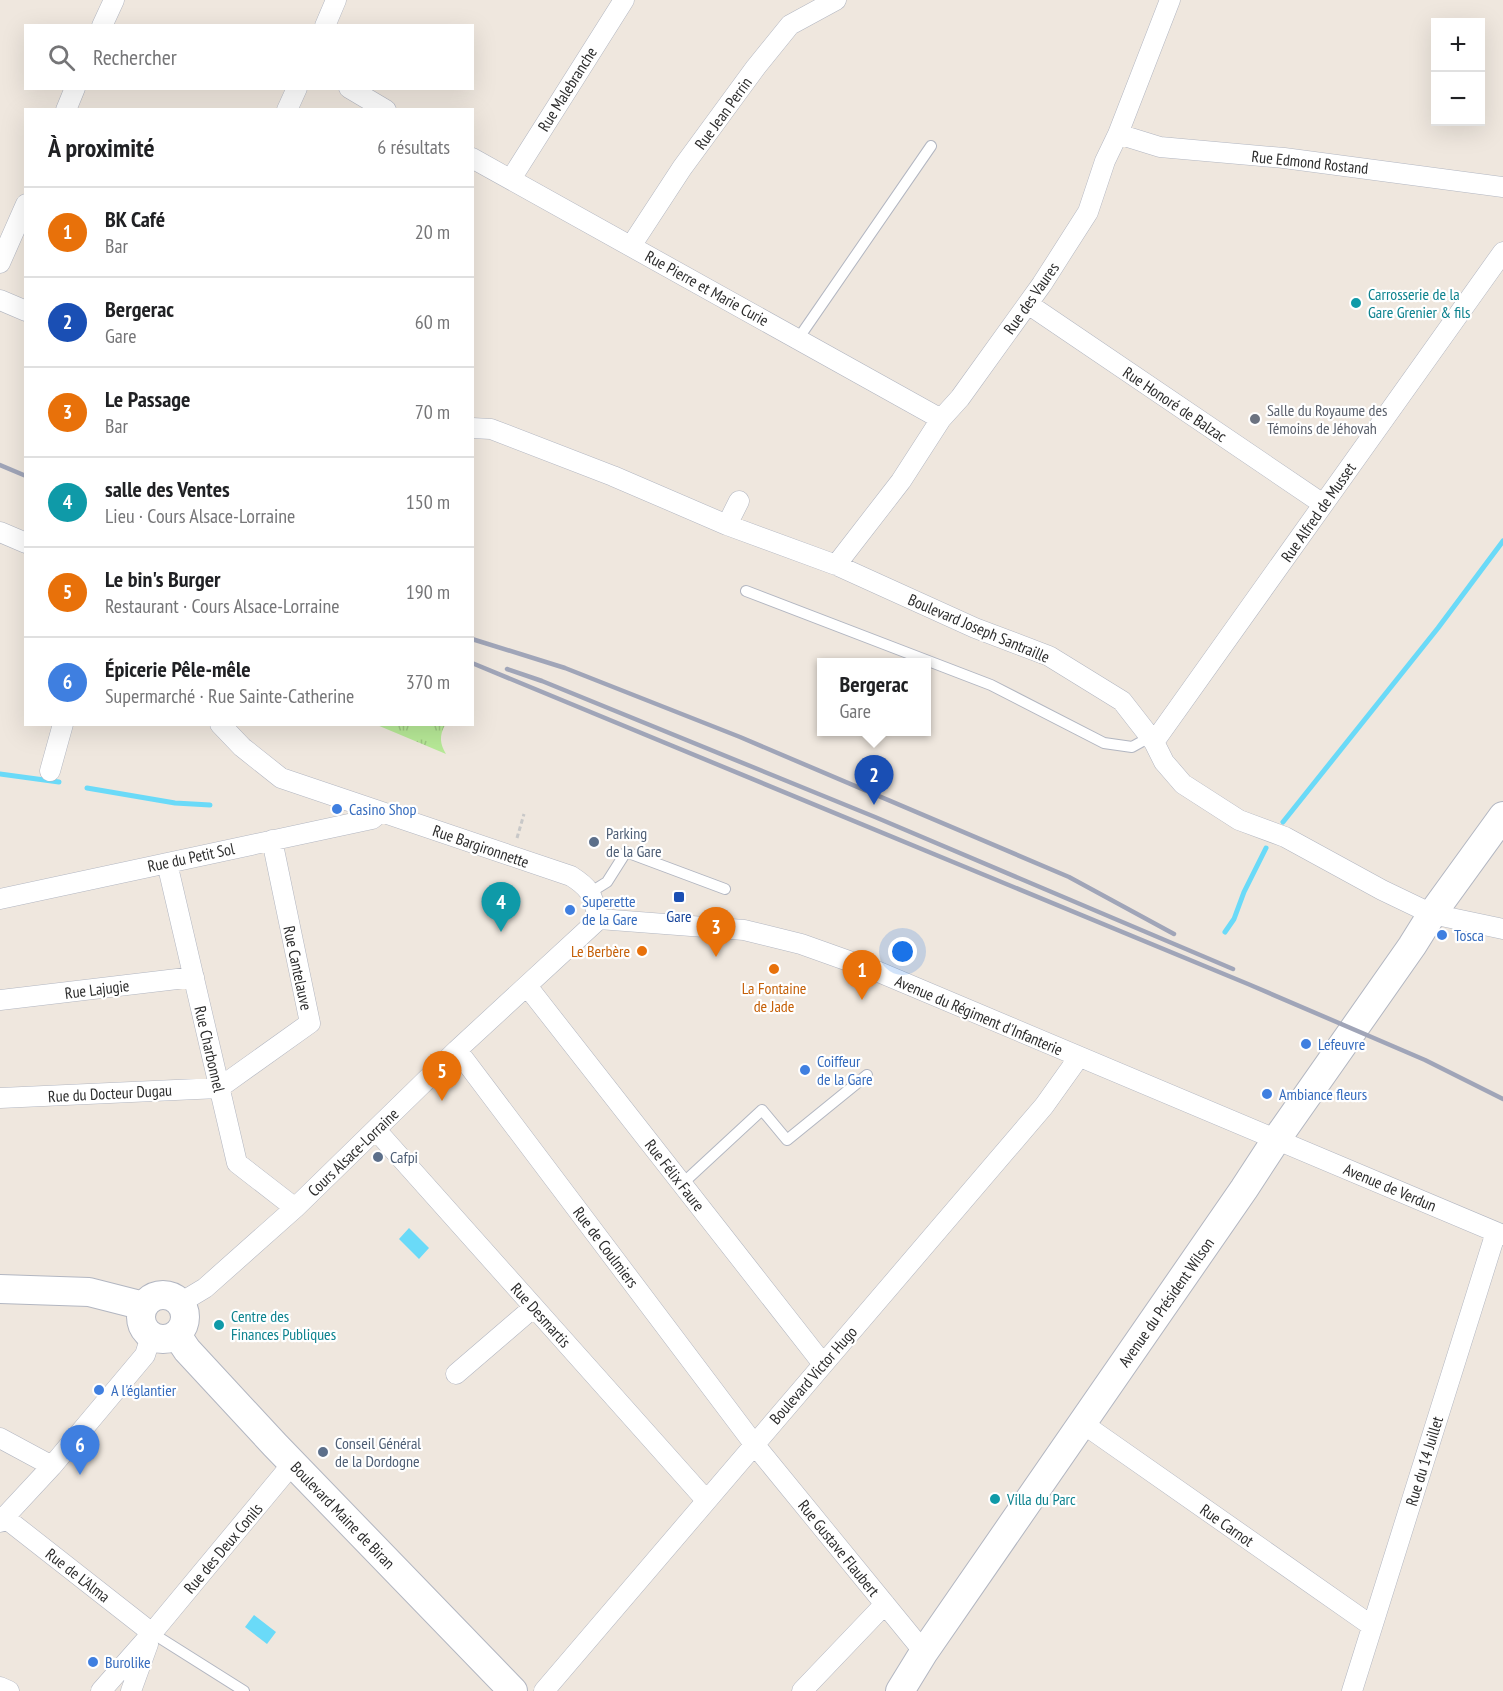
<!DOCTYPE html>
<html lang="fr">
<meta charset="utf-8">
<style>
:root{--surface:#fff;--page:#f6f6f6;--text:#202124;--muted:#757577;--line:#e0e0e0;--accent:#db2777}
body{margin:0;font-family:"PT Sans Narrow",sans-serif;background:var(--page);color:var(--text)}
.controls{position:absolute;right:18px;top:18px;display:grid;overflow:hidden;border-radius:0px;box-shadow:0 6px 24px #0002}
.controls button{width:54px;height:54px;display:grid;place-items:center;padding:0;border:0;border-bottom:2px solid var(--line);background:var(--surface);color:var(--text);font:30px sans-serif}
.you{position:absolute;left:903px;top:952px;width:21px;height:21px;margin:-15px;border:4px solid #fff;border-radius:50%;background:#1a73e8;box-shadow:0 0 0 9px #1a73e833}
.badge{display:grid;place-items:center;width:39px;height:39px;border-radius:50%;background:var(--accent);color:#fff;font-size:20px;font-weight:700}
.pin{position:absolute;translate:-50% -50px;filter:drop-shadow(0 2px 3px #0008)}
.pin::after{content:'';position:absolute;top:32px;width:21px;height:18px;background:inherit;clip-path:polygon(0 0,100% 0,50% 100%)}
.popup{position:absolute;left:817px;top:658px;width:114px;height:78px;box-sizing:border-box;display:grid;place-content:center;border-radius:0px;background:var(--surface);filter:drop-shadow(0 2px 4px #0005);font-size:20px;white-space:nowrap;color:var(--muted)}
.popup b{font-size:22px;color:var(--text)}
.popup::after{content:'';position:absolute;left:50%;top:100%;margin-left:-12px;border:12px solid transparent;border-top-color:var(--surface)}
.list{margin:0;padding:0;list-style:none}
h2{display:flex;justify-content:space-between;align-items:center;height:78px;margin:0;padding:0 24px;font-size:26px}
h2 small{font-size:20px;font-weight:400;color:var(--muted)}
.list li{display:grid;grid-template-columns:39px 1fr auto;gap:18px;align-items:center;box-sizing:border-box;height:90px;padding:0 24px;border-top:2px solid var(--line)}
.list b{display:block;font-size:22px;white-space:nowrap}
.list p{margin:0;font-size:20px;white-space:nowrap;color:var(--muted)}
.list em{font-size:20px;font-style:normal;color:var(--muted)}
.icon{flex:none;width:33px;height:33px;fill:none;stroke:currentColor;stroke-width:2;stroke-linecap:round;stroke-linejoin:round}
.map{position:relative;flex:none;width:1503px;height:1691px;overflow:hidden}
.search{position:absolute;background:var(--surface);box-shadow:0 6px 24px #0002;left:24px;top:24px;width:450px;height:66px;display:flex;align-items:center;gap:15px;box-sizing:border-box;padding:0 21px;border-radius:0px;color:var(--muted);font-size:22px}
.panel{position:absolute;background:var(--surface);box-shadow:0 6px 24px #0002;left:24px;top:108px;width:450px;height:618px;border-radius:0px}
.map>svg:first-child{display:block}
.grass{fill:url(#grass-tufts)}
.water{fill:#6adaf8}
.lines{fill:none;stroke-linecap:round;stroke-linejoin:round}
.stream{stroke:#6adaf8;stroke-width:5}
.service-casing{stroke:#b2b6c1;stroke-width:12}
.minor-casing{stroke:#b2b6c1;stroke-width:21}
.secondary-casing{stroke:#b2b6c1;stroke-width:30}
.path{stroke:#c8c8c8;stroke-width:3;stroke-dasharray:4.5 3;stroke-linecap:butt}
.service{stroke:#fff;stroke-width:10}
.minor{stroke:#fff;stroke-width:20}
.secondary{stroke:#fff;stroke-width:28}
.rail{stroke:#a0a5b8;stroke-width:4.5}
.culture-dot{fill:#0f9aa8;stroke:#fff;stroke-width:2}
.worship-dot{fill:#6b7280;stroke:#fff;stroke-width:2}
.shop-dot{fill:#3f7fe0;stroke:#fff;stroke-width:2}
.service-dot{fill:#5c6f8a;stroke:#fff;stroke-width:2}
.transit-dot{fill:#1a4fb4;stroke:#fff;stroke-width:2}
.food-dot{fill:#e8710a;stroke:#fff;stroke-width:2}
.labels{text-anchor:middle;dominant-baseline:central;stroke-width:4.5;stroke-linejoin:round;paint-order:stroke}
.street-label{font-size:16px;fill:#2d2d2d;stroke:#fff}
.culture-label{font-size:16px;fill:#0d838f;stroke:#fff;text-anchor:start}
.worship-label{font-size:16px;fill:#5b616d;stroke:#fff;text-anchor:start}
.shop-label{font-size:16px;fill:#366cbe;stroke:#fff;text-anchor:start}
.service-label{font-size:16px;fill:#4e5e75;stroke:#fff;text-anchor:start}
.transit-label{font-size:16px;fill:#164399;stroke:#fff}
.food-label{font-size:16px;fill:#c56008;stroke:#fff;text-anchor:end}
</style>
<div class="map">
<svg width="1503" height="1691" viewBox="0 0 1503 1691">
<defs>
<pattern id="grass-tufts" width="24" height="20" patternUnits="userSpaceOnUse" patternTransform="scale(1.5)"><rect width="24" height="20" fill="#b7e997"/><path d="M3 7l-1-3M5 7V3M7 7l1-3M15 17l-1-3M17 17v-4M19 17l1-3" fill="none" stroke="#9ec882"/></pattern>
</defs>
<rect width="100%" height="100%" fill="#efe7de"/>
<path class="grass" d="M 377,725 L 445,725 C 439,736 440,744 446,754 Z"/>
<path class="water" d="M 409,1228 L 429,1248 L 419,1259 L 399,1239 Z
M 254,1615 L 276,1632 L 267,1644 L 245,1627 Z"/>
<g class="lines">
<path class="stream" d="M 0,774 L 59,782
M 87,788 L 175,803 L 210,805
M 1283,822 L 1438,628 L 1503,541
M 1225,932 L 1234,919 L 1244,892 L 1266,848"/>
<g class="service-casing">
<path id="service" d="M 798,339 L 931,146
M 746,591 L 991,685 L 1104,743 L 1132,747 L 1150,737
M 591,892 L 607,882 L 626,852 L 725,889
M 682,1184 L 762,1110 L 787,1140 L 867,1075
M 152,1633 L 244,1691"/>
</g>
<g class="minor-casing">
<path id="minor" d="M 102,26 L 114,0
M 325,26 L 336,0
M 349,88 L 386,110
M 66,110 L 75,88
M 287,110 L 297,88
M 1118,134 L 1160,147 L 1284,158 L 1503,187
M 472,158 L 941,419
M 511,179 L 624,0
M 631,246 L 682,168 L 756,67 L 790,25 L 836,0
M 0,263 L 26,204
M 0,300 L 26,311
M 1028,304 L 1323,504
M 472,428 L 491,429 L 613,476 L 727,525 L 836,565 L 975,628 L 1049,656 L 1122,701 L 1154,742 L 1164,762 L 1183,784 L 1239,820 L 1285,837 L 1382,890 L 1432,914 L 1503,929
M 727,525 L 739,501
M 0,532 L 26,543
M 836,565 L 901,481 L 941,419 L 960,398 L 1042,284 L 1088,212 L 1105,161 L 1118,134 L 1170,0
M 220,724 L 242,747 L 281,778 L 571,876 C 593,890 591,895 599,919
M 1154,742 L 1503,252
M 50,771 L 63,724
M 167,863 L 237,1163 L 295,1208
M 0,899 L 372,819 L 381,812
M 599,919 L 744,930 L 801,944 L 874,970 L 1503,1235
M 527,986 L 823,1364
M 0,1000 L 194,977
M 457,1050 L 754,1444 L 924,1652
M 0,1098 L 219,1088 L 310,1023 L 272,840
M 376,1130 L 706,1500
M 180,1303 L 205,1288 L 295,1208 L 457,1050 L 599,919
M 456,1374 L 534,1307
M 1082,1423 L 1372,1626
M 0,1438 L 52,1466
M 4,1517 L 152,1633
M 0,1522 L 52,1466 L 145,1355 L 151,1336
M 0,1687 L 9,1691
M 101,1691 L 152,1633 L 293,1463
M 131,1691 L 148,1644
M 544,1691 L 1044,1106 L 1079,1057
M 802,1691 L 885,1604
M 1352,1691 L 1496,1232"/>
</g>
<g class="secondary-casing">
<path id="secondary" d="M 0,1289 L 89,1292 L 144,1306
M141 1317a22 22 0 1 1 44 0a22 22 0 1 1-44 0Z
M 177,1335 L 187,1350 L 275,1445 L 513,1691
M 900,1691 L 924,1652 L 1244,1189 L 1276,1140 L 1412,946 L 1432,914 L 1503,816"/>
</g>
<path class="path" d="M 517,838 L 524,814"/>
<use href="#service" class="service"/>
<use href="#minor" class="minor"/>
<use href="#secondary" class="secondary"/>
<path class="rail" d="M 0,465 L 26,476
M 472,639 L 565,668 L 740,737 L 1069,877 L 1174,934
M 472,663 L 1248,984 L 1425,1060 L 1503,1099
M 507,669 L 542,681 L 875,817 L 1233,969"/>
</g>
<g class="culture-dot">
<circle cx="1356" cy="303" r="6"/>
<circle cx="219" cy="1325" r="6"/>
<circle cx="995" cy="1499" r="6"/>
</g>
<circle class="worship-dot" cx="1255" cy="419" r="6"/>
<g class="shop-dot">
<circle cx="337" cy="809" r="6"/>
<circle cx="570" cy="910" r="6"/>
<circle cx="1442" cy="935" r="6"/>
<circle cx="1306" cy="1044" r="6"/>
<circle cx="805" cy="1070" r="6"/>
<circle cx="1267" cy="1094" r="6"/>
<circle cx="99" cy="1390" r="6"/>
<circle cx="93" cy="1662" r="6"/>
</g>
<g class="service-dot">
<circle cx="594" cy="842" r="6"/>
<circle cx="378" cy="1157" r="6"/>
<circle cx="323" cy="1452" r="6"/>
</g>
<rect class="transit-dot" x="673" y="891" width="12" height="12" rx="3"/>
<g class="food-dot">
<circle cx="642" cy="951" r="6"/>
<circle cx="774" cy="969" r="6"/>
</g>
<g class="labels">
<g class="street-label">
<text transform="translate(567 89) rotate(-58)">Rue Malebranche</text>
<text transform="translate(723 113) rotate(-54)">Rue Jean Perrin</text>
<text transform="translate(1310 162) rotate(6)">Rue Edmond Rostand</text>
<text transform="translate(707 288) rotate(29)">Rue Pierre et Marie Curie</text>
<text transform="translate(1031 298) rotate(-55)">Rue des Vaures</text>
<text transform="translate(1175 404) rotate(34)">Rue Honoré de Balzac</text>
<text transform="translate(1318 512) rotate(-55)">Rue Alfred de Musset</text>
<text transform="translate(979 628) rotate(23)">Boulevard Joseph Santraille</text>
<text transform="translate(481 846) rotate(19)">Rue Bargironnette</text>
<text transform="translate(191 857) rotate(-12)">Rue du Petit Sol</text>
<text transform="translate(298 968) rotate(78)">Rue Cantelauve</text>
<text transform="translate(97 989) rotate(-7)">Rue Lajugie</text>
<text transform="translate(979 1015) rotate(23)">Avenue du Régiment d'Infanterie</text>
<text transform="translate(210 1049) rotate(77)">Rue Charbonnel</text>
<text transform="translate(110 1093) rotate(-3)">Rue du Docteur Dugau</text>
<text transform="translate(353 1152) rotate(-44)">Cours Alsace-Lorraine</text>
<text transform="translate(675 1175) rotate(52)">Rue Félix Faure</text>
<text transform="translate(1390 1187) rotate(23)">Avenue de Verdun</text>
<text transform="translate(606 1247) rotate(53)">Rue de Coulmiers</text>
<text transform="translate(1166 1302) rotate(-55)">Avenue du Président Wilson</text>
<text transform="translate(541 1315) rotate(48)">Rue Desmartis</text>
<text transform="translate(813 1375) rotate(-49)">Boulevard Victor Hugo</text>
<text transform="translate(1424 1461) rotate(-73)">Rue du 14 Juillet</text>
<text transform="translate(343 1515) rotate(46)">Boulevard Maine de Biran</text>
<text transform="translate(1227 1525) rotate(35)">Rue Carnot</text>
<text transform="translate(223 1548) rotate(-50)">Rue des Deux Conils</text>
<text transform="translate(839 1548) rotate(51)">Rue Gustave Flaubert</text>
<text transform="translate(78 1575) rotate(38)">Rue de L'Alma</text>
</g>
<g class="culture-label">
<text x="1368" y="294">Carrosserie de la<tspan x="1368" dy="18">Gare Grenier &amp; fils</tspan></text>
<text x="231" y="1316">Centre des<tspan x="231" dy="18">Finances Publiques</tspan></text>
<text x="1007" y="1499">Villa du Parc</text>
</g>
<g class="worship-label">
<text x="1267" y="410">Salle du Royaume des<tspan x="1267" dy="18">Témoins de Jéhovah</tspan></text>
</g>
<g class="shop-label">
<text x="349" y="809">Casino Shop</text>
<text x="582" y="901">Superette<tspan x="582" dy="18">de la Gare</tspan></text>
<text x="1454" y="935">Tosca</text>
<text x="1318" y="1044">Lefeuvre</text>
<text x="817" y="1061">Coiffeur<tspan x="817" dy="18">de la Gare</tspan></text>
<text x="1279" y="1094">Ambiance fleurs</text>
<text x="111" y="1390">A l'églantier</text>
<text x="105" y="1662">Burolike</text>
</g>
<g class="service-label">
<text x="606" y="833">Parking<tspan x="606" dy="18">de la Gare</tspan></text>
<text x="390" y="1157">Cafpi</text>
<text x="335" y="1443">Conseil Général<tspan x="335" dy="18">de la Dordogne</tspan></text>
</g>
<g class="transit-label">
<text x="679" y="916">Gare</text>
</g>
<g class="food-label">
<text x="630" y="951">Le Berbère</text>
<text x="774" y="988" text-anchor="middle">La Fontaine<tspan x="774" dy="18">de Jade</tspan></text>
</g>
</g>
</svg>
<div class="controls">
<button>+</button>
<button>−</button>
</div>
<div class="you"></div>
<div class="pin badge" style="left:862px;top:1000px;background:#e8710a">1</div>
<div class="pin badge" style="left:874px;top:805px;background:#1a4fb4">2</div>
<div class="popup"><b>Bergerac</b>Gare</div>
<div class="pin badge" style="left:716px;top:957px;background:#e8710a">3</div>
<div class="pin badge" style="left:501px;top:932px;background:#0f9aa8">4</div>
<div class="pin badge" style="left:442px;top:1101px;background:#e8710a">5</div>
<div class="pin badge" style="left:80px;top:1475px;background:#3f7fe0">6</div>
<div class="search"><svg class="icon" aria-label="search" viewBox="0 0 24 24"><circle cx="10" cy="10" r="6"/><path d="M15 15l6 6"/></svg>Rechercher</div>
<section class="panel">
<h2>À proximité<small>6 résultats</small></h2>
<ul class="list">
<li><span class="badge" style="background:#e8710a">1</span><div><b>BK Café</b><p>Bar</p></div><em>20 m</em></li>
<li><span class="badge" style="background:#1a4fb4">2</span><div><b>Bergerac</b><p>Gare</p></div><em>60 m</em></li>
<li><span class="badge" style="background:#e8710a">3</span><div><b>Le Passage</b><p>Bar</p></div><em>70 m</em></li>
<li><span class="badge" style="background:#0f9aa8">4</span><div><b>salle des Ventes</b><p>Lieu · Cours Alsace-Lorraine</p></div><em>150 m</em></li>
<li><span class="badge" style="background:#e8710a">5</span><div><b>Le bin's Burger</b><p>Restaurant · Cours Alsace-Lorraine</p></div><em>190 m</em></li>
<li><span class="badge" style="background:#3f7fe0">6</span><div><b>Épicerie Pêle-mêle</b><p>Supermarché · Rue Sainte-Catherine</p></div><em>370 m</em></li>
</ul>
</section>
</div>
